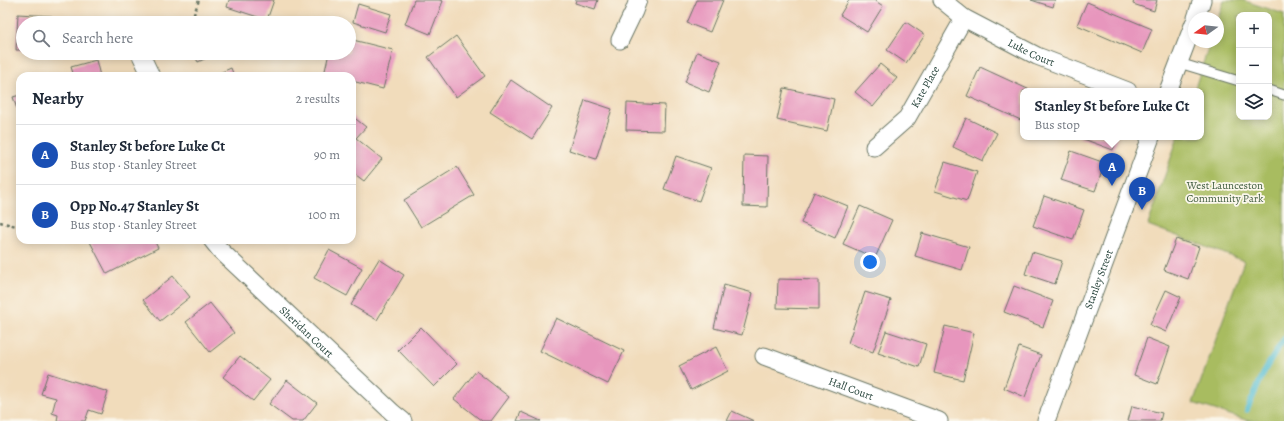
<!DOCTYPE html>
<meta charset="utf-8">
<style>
:root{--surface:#fff;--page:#f6f6f7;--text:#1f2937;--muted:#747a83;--line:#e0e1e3;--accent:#c8321e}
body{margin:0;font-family:Alegreya,serif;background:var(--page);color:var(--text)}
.controls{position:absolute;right:12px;top:12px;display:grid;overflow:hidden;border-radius:8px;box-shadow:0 2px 10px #0003}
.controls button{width:36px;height:36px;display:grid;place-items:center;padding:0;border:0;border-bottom:1px solid var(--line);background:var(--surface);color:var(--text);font:20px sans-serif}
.compass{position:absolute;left:1188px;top:12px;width:36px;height:36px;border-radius:50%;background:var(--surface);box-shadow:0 2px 10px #0003;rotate:255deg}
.you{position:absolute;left:870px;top:262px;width:14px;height:14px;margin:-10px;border:3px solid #fff;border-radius:50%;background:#1a73e8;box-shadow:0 0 0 6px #1a73e833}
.badge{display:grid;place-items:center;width:26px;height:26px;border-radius:50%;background:var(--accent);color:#fff;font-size:13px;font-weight:700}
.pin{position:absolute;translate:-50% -33px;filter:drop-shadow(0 1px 2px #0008)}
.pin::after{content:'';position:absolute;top:21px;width:14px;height:12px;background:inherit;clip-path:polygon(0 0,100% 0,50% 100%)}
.popup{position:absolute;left:1020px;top:88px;width:184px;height:52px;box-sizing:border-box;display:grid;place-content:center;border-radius:8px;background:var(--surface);filter:drop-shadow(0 1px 3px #0005);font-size:13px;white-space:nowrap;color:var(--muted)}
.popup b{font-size:15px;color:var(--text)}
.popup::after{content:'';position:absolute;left:50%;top:100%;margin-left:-8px;border:8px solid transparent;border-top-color:var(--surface)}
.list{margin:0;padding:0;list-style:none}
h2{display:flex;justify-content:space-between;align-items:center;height:52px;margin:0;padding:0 16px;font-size:17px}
h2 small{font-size:13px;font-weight:400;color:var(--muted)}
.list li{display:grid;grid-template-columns:26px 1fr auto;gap:12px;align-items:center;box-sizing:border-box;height:60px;padding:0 16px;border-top:1px solid var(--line)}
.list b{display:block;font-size:15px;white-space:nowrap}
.list p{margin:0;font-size:13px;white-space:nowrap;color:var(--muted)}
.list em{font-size:13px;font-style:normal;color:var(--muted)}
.icon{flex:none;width:22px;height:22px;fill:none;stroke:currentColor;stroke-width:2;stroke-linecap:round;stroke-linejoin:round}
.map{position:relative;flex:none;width:1284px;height:421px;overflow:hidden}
.search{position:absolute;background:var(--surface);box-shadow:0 2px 10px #0003;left:16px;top:16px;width:340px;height:44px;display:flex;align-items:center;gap:10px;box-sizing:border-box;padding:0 14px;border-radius:22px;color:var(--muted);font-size:15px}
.panel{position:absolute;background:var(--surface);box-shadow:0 2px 10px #0003;left:16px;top:72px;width:340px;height:172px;border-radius:12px}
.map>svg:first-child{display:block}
.green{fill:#a8bc61;stroke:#647c4a;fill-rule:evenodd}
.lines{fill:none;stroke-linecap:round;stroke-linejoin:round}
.stream{stroke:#54bdd1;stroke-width:5.5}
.building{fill:#e796bd}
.lane-casing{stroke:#687563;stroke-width:11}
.street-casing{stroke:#687563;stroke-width:19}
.path{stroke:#687563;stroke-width:2.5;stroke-dasharray:3 3;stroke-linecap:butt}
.lane{stroke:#fff;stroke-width:9}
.street{stroke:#fff;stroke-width:17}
.labels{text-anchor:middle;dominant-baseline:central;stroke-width:3.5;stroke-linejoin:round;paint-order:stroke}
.street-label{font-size:11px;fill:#1f3d34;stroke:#fbf7ec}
.park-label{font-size:11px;fill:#415d3f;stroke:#fbf7ec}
</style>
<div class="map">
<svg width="1284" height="421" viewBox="0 0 1284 421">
<rect width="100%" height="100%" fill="#fbf7ec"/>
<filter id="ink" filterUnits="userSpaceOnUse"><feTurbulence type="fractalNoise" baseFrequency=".025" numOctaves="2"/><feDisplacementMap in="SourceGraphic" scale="8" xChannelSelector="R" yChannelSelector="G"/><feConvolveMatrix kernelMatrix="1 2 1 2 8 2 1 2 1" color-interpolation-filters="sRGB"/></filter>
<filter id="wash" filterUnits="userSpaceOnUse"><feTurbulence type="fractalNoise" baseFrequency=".012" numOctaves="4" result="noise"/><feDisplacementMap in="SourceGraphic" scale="16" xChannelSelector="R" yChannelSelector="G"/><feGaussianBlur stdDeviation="0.9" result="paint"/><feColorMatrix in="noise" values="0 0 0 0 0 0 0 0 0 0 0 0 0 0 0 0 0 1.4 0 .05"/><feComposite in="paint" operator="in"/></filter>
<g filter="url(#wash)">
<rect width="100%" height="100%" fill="#f1dcbb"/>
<path class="green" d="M 1224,0 L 1242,0 L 1284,14 L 1284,421 L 1249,421 L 1193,403 L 1244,261 L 1148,225 L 1178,137 L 1201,137 L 1201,91 L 1194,91 L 1210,42 L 1218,42 L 1218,19 ZM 1239,15 L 1269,15 L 1269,117 L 1239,117 Z"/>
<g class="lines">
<path class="stream" d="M 1247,410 L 1266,368 L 1284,339"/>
</g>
<g id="blocks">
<path class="building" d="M 229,0 L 274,0 L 267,20 L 227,7 Z
M 414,0 L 439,0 L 443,1 L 430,34 L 405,24 Z
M 576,0 L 598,0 L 595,9 L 575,3 Z
M 697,0 L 723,0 L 710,32 L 687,23 Z
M 849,0 L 874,0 L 883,6 L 867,32 L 840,15 Z
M 1031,0 L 1055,0 L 1053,7 Z
M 1134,0 L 1157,0 L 1154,11 L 1133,4 Z
M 1087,2 L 1152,29 L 1142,53 L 1077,25 Z
M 358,4 L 391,14 L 385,32 L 353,22 Z
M 18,14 L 52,16 L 52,23 L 23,23 L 23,50 L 16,50 Z
M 906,22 L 925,35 L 906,63 L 887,50 Z
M 456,36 L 485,76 L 456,97 L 428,57 Z
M 349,39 L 393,50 L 383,89 L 352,81 L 352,76 L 330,76 L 324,75 L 329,53 L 349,53 Z
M 697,52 L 721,61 L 709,92 L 685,82 Z
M 193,53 L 217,53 L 198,62 Z
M 96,60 L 100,76 L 74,76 L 71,67 Z
M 880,64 L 897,78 L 873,107 L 855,92 Z
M 980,67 L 1032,91 L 1023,91 L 1023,121 L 967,96 Z
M 231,68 L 234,76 L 213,76 Z
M 511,80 L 552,108 L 532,139 L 490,112 Z
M 784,88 L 834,99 L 827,131 L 777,120 Z
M 20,95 L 20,118 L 13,97 Z
M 585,100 L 612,109 L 596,159 L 569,150 Z
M 627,103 L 665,105 L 664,131 L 626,130 Z
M 352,116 L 366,127 L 356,138 L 382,159 L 364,181 L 352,172 Z
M 966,118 L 997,133 L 983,161 L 953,147 Z
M 1078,137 L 1118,137 L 1113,150 Z
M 1071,151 L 1105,163 L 1095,191 L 1061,180 Z
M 744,155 L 768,156 L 767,207 L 743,206 Z
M 676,156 L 711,168 L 699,201 L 664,189 Z
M 945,162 L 977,172 L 967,201 L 935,191 Z
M 457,167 L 474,195 L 421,227 L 404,200 Z
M 814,192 L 848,206 L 835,238 L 801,223 Z
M 1044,196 L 1084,210 L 1073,240 L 1033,226 Z
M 860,206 L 892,220 L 875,258 L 843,244 Z
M 922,233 L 969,247 L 962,270 L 915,256 Z
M 1176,239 L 1199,247 L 1188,279 L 1164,270 Z
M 89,240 L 154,240 L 158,248 L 107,274 Z
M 329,250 L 362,268 L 347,296 L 314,278 Z
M 1032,252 L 1062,261 L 1055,284 L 1025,274 Z
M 379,259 L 404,275 L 377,320 L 351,305 Z
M 173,276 L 190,297 L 160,321 L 143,300 Z
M 778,279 L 819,280 L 819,309 L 777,308 Z
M 724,285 L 753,293 L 742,335 L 714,328 Z
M 1014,286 L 1053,301 L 1043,327 L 1004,312 Z
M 1166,290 L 1181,297 L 1166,332 L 1150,325 Z
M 865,292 L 891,300 L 873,352 L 848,343 Z
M 210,303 L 234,333 L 210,352 L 186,322 Z
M 556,318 L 624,351 L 608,384 L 540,351 Z
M 945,326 L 974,333 L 963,380 L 934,373 Z
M 421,327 L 457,364 L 434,387 L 398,350 Z
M 886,331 L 926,344 L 919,367 L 878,353 Z
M 1147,338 L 1170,347 L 1157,384 L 1134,375 Z
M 716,347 L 728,371 L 691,390 L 679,366 Z
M 1019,347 L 1041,355 L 1025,397 L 1004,388 Z
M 240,356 L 270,380 L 253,401 L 223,377 Z
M 476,371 L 509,397 L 491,421 L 482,421 L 454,399 Z
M 48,373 L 108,392 L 101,414 L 89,410 L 85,421 L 57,421 L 58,415 L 52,413 L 56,398 L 41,394 Z
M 287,380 L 317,403 L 303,421 L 292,421 L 269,404 Z
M 1132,406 L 1162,413 L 1160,421 L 1128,421 Z
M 732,411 L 754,421 L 727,421 Z
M 521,412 L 541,421 L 517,421 Z"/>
</g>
</g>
<g filter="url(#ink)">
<use href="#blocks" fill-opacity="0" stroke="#687563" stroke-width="1"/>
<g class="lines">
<g class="lane-casing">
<path id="lane" d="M 1179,63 L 1239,81
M 1269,90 L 1284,95"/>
</g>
<g class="street-casing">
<g id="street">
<path id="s1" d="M 942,0 L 964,18 L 1037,56 L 1128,91"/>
<path d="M 1196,18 L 1202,0"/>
<path d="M 620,40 L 634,11 L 638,0"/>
<path d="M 140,53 L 151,76"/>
<path d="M 1168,91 L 1194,23"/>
<path id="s2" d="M 874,147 L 907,118 L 964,18"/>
<path id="s3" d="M 212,240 L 220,250 L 393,413 L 403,421"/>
<path id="s4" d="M 764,356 L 939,421"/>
<path id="s5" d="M 1046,421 L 1151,137"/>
</g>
</g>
<path class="path" d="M 186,23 L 192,20 L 199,0
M 0,222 L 20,227"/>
<use href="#lane" class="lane"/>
<use href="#street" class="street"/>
</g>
</g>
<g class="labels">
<g class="street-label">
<text stroke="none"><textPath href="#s1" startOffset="104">Luke Court</textPath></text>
<text stroke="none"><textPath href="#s2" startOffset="80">Kate Place</textPath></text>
<text stroke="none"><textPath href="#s5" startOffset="151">Stanley Street</textPath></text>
<text stroke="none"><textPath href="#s3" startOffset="132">Sheridan Court</textPath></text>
<text stroke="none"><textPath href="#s4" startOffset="93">Hall Court</textPath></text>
</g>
<g class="park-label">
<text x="1225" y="185">West Launceston<tspan x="1225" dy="13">Community Park</tspan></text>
</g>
</g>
</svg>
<div class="controls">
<button>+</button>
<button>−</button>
<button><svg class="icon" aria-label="layers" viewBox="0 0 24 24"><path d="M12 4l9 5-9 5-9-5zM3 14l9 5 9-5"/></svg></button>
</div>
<svg class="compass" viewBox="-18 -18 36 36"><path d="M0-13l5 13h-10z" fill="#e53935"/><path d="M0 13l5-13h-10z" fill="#747a83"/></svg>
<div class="you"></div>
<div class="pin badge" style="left:1112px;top:186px;background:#1a4fb4">A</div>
<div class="popup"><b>Stanley St before Luke Ct</b>Bus stop</div>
<div class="pin badge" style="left:1142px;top:210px;background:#1a4fb4">B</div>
<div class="search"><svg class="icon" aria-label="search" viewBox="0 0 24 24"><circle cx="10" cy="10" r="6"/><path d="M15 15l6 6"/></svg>Search here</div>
<section class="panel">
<h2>Nearby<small>2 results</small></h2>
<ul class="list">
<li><span class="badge" style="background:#1a4fb4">A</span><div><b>Stanley St before Luke Ct</b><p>Bus stop · Stanley Street</p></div><em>90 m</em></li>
<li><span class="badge" style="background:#1a4fb4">B</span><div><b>Opp No.47 Stanley St</b><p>Bus stop · Stanley Street</p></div><em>100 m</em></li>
</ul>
</section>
</div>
